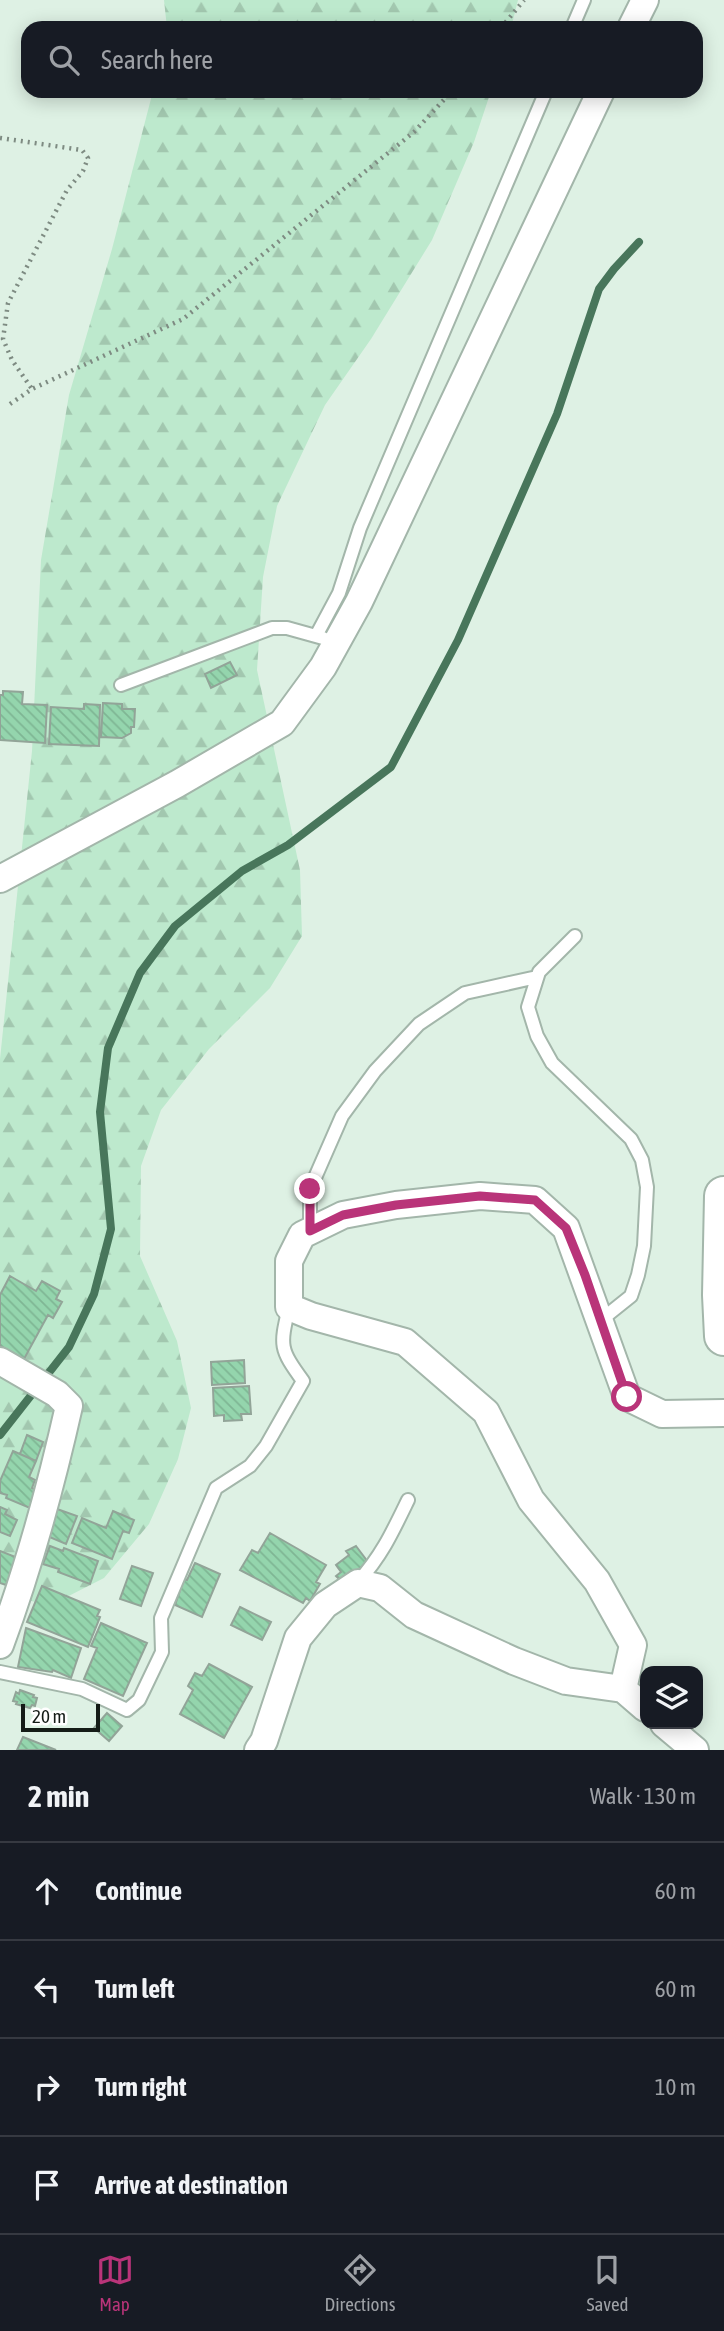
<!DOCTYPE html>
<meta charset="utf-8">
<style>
:root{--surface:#171b24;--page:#242831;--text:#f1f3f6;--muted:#9ea1a6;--line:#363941;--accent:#b93479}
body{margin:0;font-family:"Asap Condensed",sans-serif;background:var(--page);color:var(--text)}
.controls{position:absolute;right:21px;bottom:21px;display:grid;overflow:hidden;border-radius:14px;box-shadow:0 4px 18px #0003}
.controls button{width:63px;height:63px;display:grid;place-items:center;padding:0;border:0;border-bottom:2px solid var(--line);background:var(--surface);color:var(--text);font:35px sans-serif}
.scale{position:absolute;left:21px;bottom:18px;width:79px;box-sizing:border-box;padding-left:7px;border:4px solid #151c17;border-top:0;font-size:19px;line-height:24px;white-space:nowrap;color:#151c17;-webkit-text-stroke:5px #fff;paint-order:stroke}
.stop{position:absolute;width:21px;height:21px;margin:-16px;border:5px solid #b93479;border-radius:50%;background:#fff}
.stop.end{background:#b93479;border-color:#fff;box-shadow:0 2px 7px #0008}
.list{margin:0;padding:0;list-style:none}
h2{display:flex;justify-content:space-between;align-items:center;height:91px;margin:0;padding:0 28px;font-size:30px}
h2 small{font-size:23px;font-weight:400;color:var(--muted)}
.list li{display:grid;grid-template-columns:46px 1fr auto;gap:21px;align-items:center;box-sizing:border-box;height:98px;padding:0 28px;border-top:2px solid var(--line)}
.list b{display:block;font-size:26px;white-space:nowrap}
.list em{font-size:23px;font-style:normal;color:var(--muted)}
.icon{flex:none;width:38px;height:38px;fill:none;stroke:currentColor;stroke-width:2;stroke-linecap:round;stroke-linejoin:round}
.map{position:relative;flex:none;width:724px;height:1750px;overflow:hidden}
.search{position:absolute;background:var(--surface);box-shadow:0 4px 18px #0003;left:21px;right:21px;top:21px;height:77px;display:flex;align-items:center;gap:18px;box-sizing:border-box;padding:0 24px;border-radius:21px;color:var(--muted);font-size:26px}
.sheet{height:483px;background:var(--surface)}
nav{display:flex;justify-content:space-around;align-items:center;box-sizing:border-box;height:98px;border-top:2px solid var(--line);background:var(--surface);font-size:19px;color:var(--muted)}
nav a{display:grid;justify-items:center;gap:4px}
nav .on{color:var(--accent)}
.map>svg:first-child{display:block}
.forest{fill:url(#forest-firs)}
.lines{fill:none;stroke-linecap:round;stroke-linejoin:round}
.stream{stroke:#48765b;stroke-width:8}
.building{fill:url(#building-back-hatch);stroke:#92a498;stroke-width:2}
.lane-casing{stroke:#a3b6aa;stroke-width:16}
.street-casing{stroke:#a3b6aa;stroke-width:30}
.highway-casing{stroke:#a3b6aa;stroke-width:42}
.path{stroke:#7e8b82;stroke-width:4.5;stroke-dasharray:2 5;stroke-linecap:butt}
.lane{stroke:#fff;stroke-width:12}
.street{stroke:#fff;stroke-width:26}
.highway{stroke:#fff;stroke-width:38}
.route{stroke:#b93479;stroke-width:9}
</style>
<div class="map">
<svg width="724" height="1750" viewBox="0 0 724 1750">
<defs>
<pattern id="forest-firs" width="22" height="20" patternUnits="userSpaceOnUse" patternTransform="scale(1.75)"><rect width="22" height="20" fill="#bde9cd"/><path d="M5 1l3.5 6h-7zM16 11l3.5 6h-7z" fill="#a2c7af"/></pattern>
<pattern id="building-back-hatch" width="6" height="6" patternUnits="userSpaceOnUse" patternTransform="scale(1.75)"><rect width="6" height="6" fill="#94d5ad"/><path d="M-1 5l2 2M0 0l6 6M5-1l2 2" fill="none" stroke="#7fb694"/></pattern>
</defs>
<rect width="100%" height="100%" fill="#def1e4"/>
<path class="forest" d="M 164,0 L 518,0 L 511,28 L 167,28 Z
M 153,91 L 491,91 L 474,142 L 432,240 L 371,339 L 325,405 L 277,506 L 263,577 L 257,670 L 300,870 L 302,936 L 270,988 L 209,1049 L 161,1110 L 141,1166 L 140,1256 L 177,1341 L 191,1408 L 178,1459 L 149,1524 L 104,1578 L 49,1606 L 18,1597 L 0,1575 L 0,1059 L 32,751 L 41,560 L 69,395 L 112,249 Z"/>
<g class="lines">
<path class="stream" d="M 0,1435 L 69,1347 L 94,1294 L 111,1229 L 100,1112 L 108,1048 L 140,973 L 175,926 L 242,871 L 288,845 L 391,767 L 458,640 L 557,414 L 599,289 L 614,269 L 639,242"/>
</g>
<path class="building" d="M 230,662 L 237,675 L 211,688 L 205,674 Z
M 3,691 L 23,692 L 22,704 L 47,705 L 45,743 L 0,740 L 0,695 L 3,695 Z
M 103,703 L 122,704 L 122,709 L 135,709 L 134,727 L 131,727 L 131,733 L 122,738 L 101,737 Z
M 84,704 L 100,705 L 99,746 L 49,744 L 51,707 L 84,709 Z
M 10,1276 L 36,1291 L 42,1281 L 60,1291 L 56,1299 L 62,1302 L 53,1318 L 48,1315 L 24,1359 L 0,1346 L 0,1295 Z
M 244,1360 L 245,1383 L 212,1385 L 211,1362 Z
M 249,1386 L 251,1414 L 241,1414 L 242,1420 L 224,1421 L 224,1415 L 214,1416 L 213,1388 Z
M 27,1435 L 43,1442 L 36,1461 L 20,1454 Z
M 13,1451 L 36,1461 L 29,1477 L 35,1480 L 32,1488 L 38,1491 L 30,1508 L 6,1498 L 7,1495 L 0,1493 L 0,1481 Z
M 0,1507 L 7,1510 L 5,1514 L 17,1520 L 10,1536 L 0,1532 Z
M 57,1509 L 77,1516 L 66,1544 L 47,1536 Z
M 113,1511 L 134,1520 L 129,1533 L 123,1531 L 112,1559 L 72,1543 L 82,1518 L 106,1528 Z
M 270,1533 L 326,1565 L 316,1582 L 320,1584 L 310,1601 L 306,1598 L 303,1603 L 240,1570 L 252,1550 L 258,1553 Z
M 50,1546 L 63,1551 L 64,1548 L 98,1561 L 90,1584 L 58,1572 L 59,1569 L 43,1564 Z
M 356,1546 L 368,1562 L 342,1582 L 336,1576 L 341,1572 L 336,1565 L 349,1555 L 346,1551 Z
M 0,1551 L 18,1558 L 6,1585 L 0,1583 Z
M 195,1563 L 220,1574 L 202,1617 L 175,1605 L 184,1579 L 187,1580 Z
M 132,1566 L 153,1573 L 141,1606 L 120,1599 Z
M 42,1586 L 100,1610 L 97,1616 L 100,1617 L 88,1647 L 27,1622 Z
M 240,1607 L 271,1622 L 262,1640 L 231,1625 Z
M 101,1623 L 147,1643 L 123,1696 L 84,1679 L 97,1648 L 91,1646 Z
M 26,1628 L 81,1648 L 71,1678 L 53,1670 L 52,1672 L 18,1667 Z
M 209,1664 L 252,1687 L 224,1738 L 180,1714 L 193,1690 L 188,1686 L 195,1673 L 202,1676 Z
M 20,1690 L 34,1695 L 33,1697 L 37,1698 L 35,1706 L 32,1705 L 30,1708 L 16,1704 L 17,1702 L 13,1701 L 16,1692 L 19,1694 Z
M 107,1713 L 122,1726 L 109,1741 L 94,1728 Z
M 23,1737 L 56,1750 L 17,1750 Z"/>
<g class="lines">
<g class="lane-casing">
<path id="lane" d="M 572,28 L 584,0
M 316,636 L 339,593 L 360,528 L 546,91
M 121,685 L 272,628 L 287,628 L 323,638
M 575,936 L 539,972 L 528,1007 L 537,1036 L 552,1063 L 631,1139 L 642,1160 L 647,1187 L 644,1246 L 638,1275 L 631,1296 L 601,1320
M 310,1231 L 310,1189 L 342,1116 L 375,1071 L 419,1024 L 465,993 L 537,977
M 358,1582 C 382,1555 392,1533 408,1500
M 0,1672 L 82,1689 L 127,1710 L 139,1700 L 162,1652 L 161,1618 L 216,1488 L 250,1466 L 266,1446 L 303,1381 C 279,1348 280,1346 289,1307"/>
</g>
<g class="street-casing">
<path id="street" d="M 631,28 L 645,0
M 0,879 L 177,784 L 282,723 L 323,667 L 359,602 L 601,91
M 0,1361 L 57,1394 L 69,1406 C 51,1486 29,1567 0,1645
M 623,1689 L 645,1708
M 664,1724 L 695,1750
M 258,1750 L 264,1741 L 298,1638 L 325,1605 L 358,1583 L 380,1588 L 414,1615 L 514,1661 L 566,1681 L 623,1689 L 633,1645 L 597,1581 L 531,1500 L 486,1412 L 405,1342 L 311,1316 L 289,1307 L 289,1261 L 302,1235 L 343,1215 L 396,1205 L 480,1196 L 535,1200 L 566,1228 L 627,1397 L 662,1414 L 724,1413"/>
</g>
<g class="highway-casing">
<path id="highway" d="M 724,1196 L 722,1295 L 724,1336"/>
</g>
<path class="path" d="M 501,28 L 524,0
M 0,138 L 82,150 L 88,158 L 83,171 L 67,190 L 8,303 L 3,339 L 12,360 L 32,389
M 10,404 L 32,389 L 183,319 L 414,132 L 452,91"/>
<use href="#lane" class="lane"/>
<use href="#street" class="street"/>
<use href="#highway" class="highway"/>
</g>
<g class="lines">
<path class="route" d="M 310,1189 L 310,1231 L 343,1215 L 396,1205 L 480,1196 L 535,1200 L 566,1228 L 585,1275 L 627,1397"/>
</g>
</svg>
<div class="controls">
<button><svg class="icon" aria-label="layers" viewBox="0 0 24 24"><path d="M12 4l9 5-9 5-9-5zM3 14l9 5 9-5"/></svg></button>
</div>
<div class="scale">20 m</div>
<div class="stop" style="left:627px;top:1397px"></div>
<div class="stop end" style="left:310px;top:1189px"></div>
<div class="search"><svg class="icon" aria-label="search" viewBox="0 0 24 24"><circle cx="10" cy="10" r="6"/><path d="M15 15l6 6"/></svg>Search here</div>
</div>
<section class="sheet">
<h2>2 min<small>Walk · 130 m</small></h2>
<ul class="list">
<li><svg class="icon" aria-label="ahead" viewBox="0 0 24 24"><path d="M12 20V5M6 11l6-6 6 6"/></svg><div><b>Continue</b></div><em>60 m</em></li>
<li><svg class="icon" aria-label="left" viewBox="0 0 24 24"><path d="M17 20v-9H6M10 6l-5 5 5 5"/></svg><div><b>Turn left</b></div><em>60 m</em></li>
<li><svg class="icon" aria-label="right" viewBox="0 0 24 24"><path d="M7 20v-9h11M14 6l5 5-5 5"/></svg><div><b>Turn right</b></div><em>10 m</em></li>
<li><svg class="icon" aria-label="arrive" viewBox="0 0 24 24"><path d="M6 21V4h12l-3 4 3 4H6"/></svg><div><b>Arrive at destination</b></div></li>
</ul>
</section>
<nav>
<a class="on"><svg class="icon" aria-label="map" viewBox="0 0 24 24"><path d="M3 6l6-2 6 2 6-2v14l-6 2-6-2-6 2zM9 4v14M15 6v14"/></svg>Map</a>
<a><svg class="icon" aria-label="directions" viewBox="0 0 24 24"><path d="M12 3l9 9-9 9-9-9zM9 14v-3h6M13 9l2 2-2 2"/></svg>Directions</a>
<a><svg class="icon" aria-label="saved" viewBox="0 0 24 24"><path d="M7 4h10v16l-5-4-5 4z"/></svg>Saved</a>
</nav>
